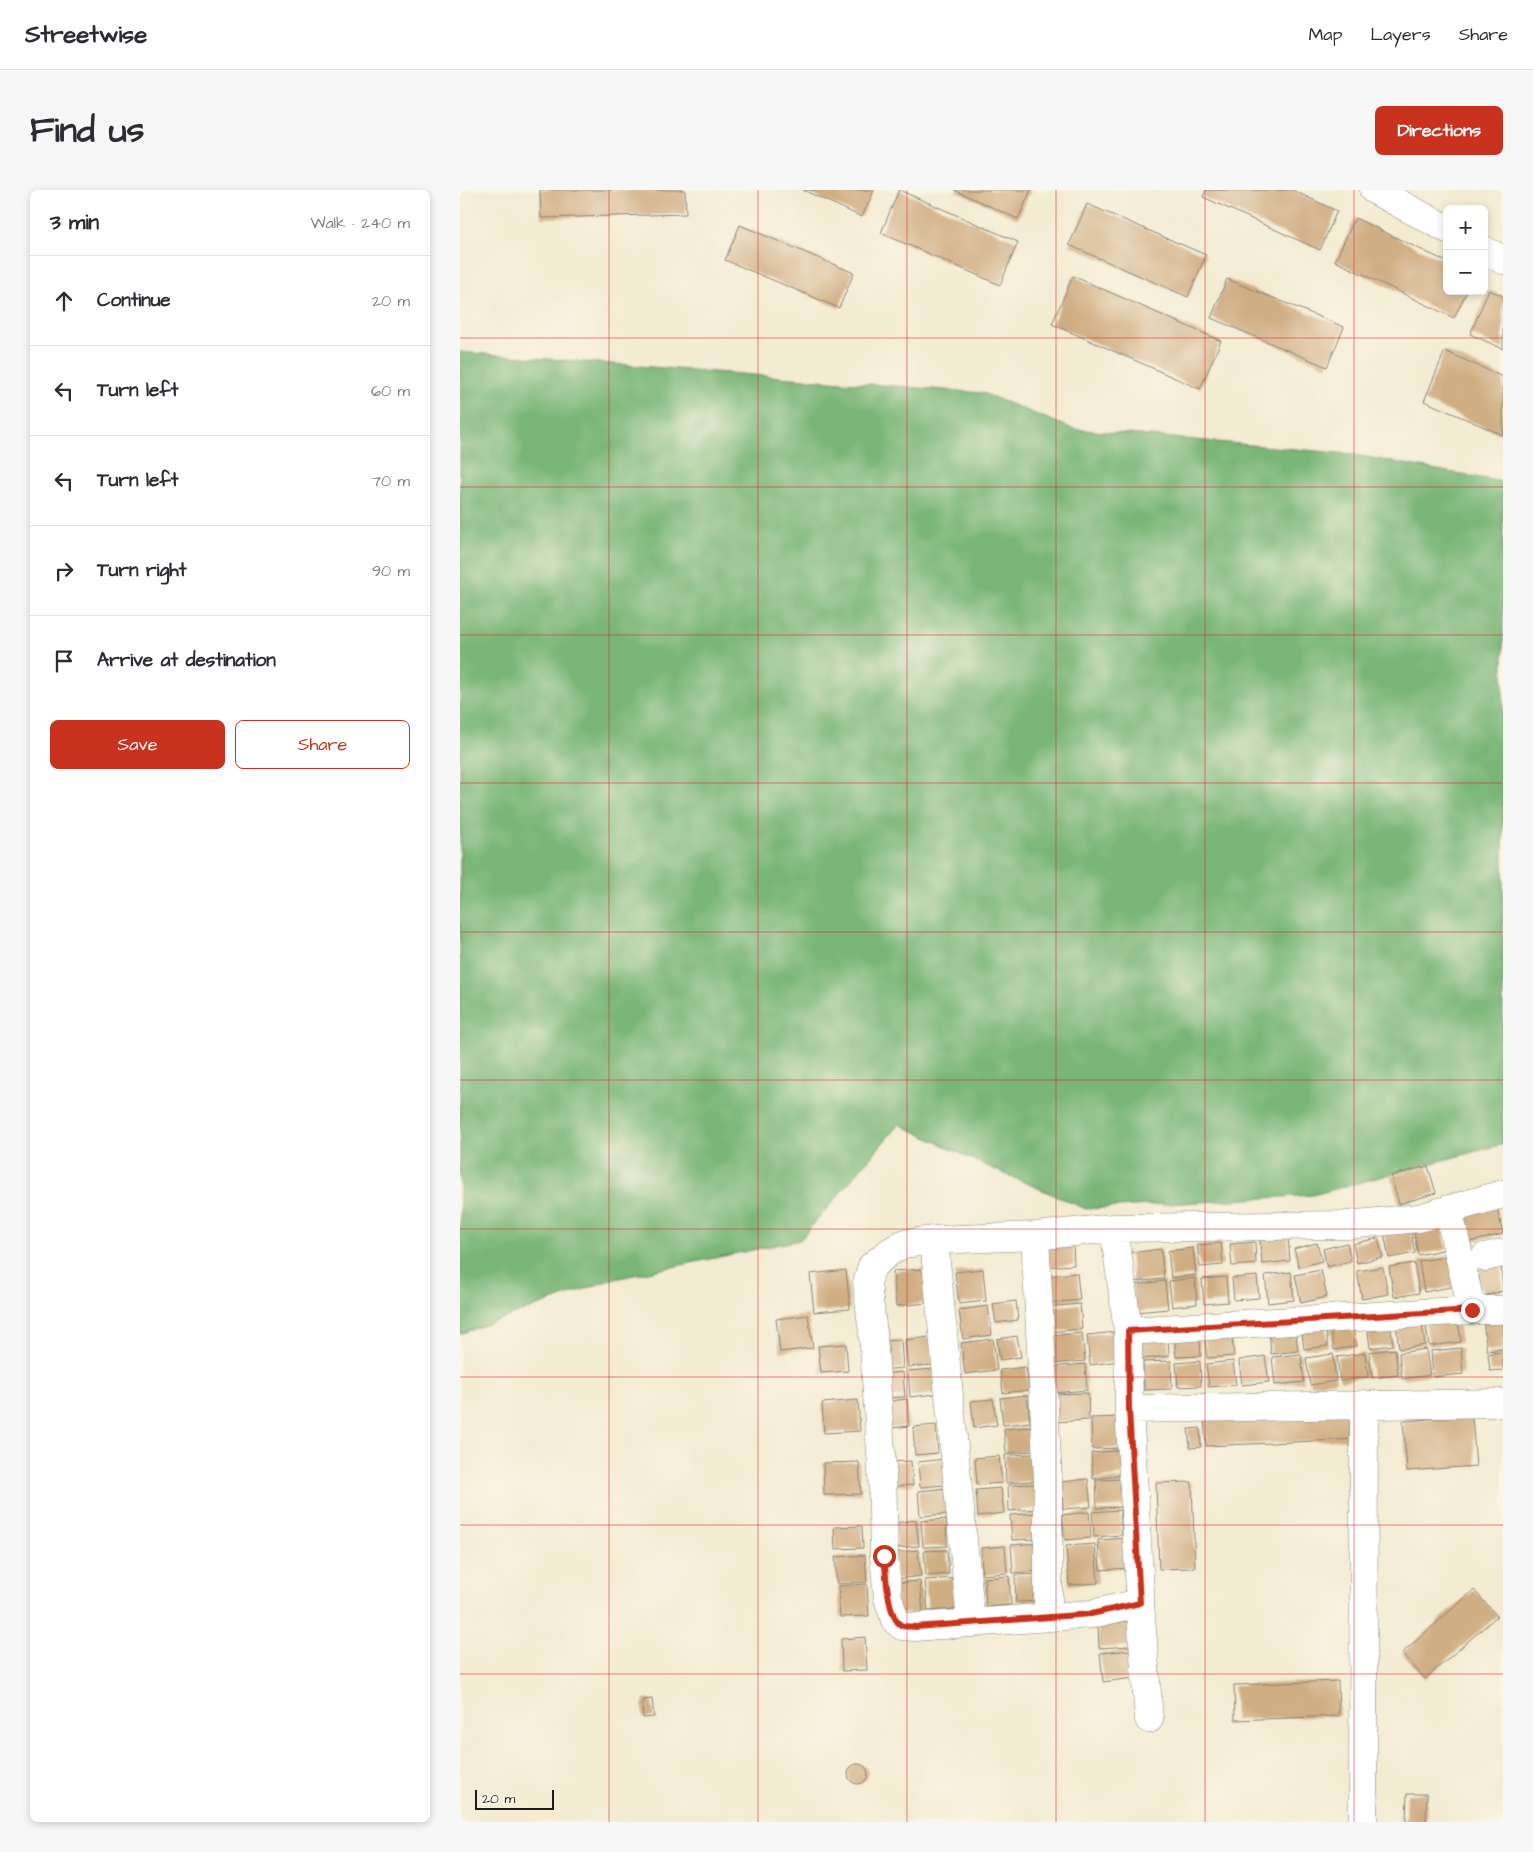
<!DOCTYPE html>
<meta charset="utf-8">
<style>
:root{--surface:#fff;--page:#f7f7f7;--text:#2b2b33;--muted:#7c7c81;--line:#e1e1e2;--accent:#c8321e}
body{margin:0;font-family:"Architects Daughter",sans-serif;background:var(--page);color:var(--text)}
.controls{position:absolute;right:15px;top:15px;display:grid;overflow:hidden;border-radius:8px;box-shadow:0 2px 8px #0003}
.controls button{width:45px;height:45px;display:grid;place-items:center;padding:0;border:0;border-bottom:1px solid var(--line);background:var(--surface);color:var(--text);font:25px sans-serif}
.scale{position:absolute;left:15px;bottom:12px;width:79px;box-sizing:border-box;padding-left:5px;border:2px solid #1c1c1c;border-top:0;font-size:14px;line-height:18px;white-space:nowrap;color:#1c1c1c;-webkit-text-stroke:4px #fcf5e5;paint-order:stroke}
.stop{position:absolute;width:15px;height:15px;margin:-11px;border:4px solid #c8321e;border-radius:50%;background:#fff}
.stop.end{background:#c8321e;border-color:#fff;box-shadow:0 1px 5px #0008}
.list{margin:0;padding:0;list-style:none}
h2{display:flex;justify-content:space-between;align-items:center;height:65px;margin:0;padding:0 20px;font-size:21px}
h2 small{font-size:16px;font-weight:400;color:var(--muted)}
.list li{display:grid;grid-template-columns:32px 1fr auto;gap:15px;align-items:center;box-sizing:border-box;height:90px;padding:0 20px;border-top:1px solid var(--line)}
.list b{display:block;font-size:19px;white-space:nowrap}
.list em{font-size:16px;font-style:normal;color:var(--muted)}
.actions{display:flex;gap:10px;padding:15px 20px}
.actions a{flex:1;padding:11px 0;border:1px solid var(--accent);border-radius:8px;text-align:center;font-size:18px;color:var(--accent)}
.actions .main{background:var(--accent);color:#fff}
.icon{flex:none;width:28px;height:28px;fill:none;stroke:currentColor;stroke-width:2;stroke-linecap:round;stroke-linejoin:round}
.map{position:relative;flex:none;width:1043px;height:1632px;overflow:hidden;border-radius:8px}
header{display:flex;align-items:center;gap:30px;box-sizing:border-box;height:70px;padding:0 25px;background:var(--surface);border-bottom:1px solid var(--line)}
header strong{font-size:24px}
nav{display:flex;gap:28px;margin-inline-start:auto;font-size:18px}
.intro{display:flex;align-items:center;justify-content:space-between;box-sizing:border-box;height:120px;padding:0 30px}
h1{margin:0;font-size:35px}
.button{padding:12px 22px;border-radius:8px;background:var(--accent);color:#fff;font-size:18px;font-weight:700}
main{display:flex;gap:30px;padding:0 30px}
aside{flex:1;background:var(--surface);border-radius:8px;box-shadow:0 2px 8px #0003}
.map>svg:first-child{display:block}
.forest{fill:#79b677;stroke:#4a694a}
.building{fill:#d0ae84}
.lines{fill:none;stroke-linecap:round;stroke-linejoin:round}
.minor-casing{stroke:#888477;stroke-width:29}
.minor{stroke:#fff;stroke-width:28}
.route{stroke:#c8321e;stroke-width:6}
.grid{fill:none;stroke:#d62828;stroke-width:1;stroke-opacity:0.55}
</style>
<header>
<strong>Streetwise</strong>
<nav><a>Map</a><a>Layers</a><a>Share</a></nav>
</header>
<div class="intro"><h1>Find us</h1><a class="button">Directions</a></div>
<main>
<aside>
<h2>3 min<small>Walk · 240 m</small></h2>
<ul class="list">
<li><svg class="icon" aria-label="ahead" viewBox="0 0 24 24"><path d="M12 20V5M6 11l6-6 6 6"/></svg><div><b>Continue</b></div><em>20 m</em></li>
<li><svg class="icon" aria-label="left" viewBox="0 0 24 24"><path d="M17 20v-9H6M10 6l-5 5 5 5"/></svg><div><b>Turn left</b></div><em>60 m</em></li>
<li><svg class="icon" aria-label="left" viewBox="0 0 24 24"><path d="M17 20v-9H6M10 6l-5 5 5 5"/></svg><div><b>Turn left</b></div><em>70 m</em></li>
<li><svg class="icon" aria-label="right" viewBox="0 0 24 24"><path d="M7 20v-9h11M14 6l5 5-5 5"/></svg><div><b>Turn right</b></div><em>90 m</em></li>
<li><svg class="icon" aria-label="arrive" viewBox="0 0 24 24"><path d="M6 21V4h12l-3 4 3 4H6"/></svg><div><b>Arrive at destination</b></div></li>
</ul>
<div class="actions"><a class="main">Save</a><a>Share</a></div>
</aside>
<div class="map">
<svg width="1043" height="1632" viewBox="0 0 1043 1632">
<rect width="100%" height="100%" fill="#fcf5e5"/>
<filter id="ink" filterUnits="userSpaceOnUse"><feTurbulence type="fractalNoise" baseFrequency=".02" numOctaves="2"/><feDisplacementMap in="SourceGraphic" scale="10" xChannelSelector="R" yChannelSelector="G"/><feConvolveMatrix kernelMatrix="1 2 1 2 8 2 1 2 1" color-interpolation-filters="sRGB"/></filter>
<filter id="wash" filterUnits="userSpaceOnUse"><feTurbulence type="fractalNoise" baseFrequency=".0096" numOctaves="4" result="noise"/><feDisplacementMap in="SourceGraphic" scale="20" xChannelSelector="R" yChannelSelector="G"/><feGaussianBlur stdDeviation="1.12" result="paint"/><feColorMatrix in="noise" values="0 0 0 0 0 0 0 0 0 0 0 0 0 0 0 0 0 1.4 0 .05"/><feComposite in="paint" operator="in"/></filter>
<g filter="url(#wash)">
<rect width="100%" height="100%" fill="#f3ebd2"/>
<path class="forest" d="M 0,162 L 523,203 L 613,239 L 890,264 L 1043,292 L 1043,954 L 853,1005 L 626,1019 L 520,973 L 439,934 L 340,1050 L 150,1090 L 0,1144 Z"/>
<g id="blocks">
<path class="building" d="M 80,0 L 225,0 L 226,24 L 81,28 Z
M 343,0 L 414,0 L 402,27 Z
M 439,0 L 558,52 L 540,95 L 421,43 Z
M 494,0 L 571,0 L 558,29 Z
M 746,0 L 832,0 L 877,21 L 860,60 L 743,7 Z
M 627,14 L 746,65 L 728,107 L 609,55 Z
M 895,28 L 987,72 L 987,101 L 1007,101 L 994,128 L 875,71 Z
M 280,35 L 394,83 L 379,118 L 265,70 Z
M 613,86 L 761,151 L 740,199 L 592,134 Z
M 767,89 L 884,137 L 867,177 L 751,128 Z
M 1029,100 L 1043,106 L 1043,159 L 1010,144 Z
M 985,161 L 1043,187 L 1043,245 L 964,211 Z
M 968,976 L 976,1003 L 939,1014 L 931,986 Z
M 1036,1013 L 1043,1044 L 1005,1053 L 998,1022 Z
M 980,1026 L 987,1059 L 958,1065 L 952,1032 Z
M 949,1033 L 955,1063 L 929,1068 L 923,1038 Z
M 828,1047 L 830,1071 L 802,1074 L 800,1049 Z
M 918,1048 L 923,1067 L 897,1073 L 893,1054 Z
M 795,1052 L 796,1074 L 772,1076 L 770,1054 Z
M 613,1053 L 614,1075 L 583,1077 L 582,1055 Z
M 761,1053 L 763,1075 L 740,1077 L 737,1055 Z
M 857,1053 L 862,1071 L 839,1077 L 834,1059 Z
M 887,1053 L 891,1071 L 867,1077 L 863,1059 Z
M 733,1058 L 736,1085 L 711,1088 L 708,1061 Z
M 701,1059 L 704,1089 L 673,1092 L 670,1063 Z
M 991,1066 L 996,1096 L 964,1102 L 959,1071 Z
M 954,1073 L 959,1103 L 934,1107 L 929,1077 Z
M 1041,1074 L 1043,1101 L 1023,1106 L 1017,1079 Z
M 923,1077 L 928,1104 L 902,1109 L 897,1081 Z
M 465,1079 L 468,1113 L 436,1116 L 433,1081 Z
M 523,1079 L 526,1111 L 499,1114 L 495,1082 Z
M 386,1080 L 390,1119 L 354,1122 L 350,1084 Z
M 861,1080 L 867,1107 L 841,1113 L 835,1085 Z
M 831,1082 L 834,1110 L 808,1113 L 805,1085 Z
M 617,1083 L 620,1110 L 587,1113 L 585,1086 Z
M 797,1086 L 799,1108 L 774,1110 L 772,1088 Z
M 766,1087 L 768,1112 L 744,1114 L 742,1089 Z
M 735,1088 L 737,1114 L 712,1117 L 709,1091 Z
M 705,1091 L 708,1119 L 675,1122 L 672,1095 Z
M 556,1111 L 558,1130 L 536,1133 L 533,1114 Z
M 620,1114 L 622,1139 L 589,1142 L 587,1117 Z
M 528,1116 L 532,1145 L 503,1149 L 499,1120 Z
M 348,1125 L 353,1158 L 320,1162 L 316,1129 Z
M 997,1125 L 1001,1152 L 969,1156 L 965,1129 Z
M 1043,1128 L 1043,1159 L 1027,1161 L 1023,1131 Z
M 961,1129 L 965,1155 L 939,1159 L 936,1132 Z
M 930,1131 L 933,1155 L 910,1158 L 907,1134 Z
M 865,1133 L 868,1156 L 844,1159 L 841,1136 Z
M 892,1133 L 897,1156 L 874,1160 L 870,1137 Z
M 835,1136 L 838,1161 L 811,1164 L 809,1139 Z
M 771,1138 L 774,1166 L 747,1168 L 744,1141 Z
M 708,1140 L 709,1166 L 682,1169 L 680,1142 Z
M 739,1140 L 741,1166 L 716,1167 L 714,1141 Z
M 657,1142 L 660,1171 L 630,1175 L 627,1145 Z
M 622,1143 L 625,1171 L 590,1174 L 588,1146 Z
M 557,1146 L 561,1167 L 540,1170 L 537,1149 Z
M 470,1147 L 473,1175 L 448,1177 L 445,1150 Z
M 533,1149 L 537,1180 L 505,1184 L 501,1153 Z
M 441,1150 L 443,1178 L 419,1180 L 417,1151 Z
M 386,1154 L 388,1181 L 361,1183 L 358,1156 Z
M 1001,1158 L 1003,1184 L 973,1187 L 971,1161 Z
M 935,1159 L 938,1185 L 912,1188 L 909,1162 Z
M 966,1159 L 970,1185 L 942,1189 L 939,1163 Z
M 1043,1162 L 1043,1180 L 1030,1181 L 1028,1164 Z
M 905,1163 L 908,1187 L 880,1191 L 877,1167 Z
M 841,1164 L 844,1192 L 815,1195 L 812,1167 Z
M 873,1164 L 876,1191 L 850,1195 L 846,1168 Z
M 805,1166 L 809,1192 L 782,1195 L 779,1170 Z
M 711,1171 L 712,1199 L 684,1200 L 683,1172 Z
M 740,1171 L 741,1196 L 718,1197 L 716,1173 Z
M 773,1171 L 776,1195 L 749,1197 L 746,1174 Z
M 625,1174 L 627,1200 L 593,1203 L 590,1177 Z
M 566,1177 L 569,1200 L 543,1203 L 540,1180 Z
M 473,1179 L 476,1204 L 450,1207 L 448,1181 Z
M 443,1182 L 445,1207 L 422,1208 L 420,1184 Z
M 628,1203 L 629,1230 L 595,1232 L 594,1204 Z
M 567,1205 L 570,1232 L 543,1235 L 540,1208 Z
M 447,1209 L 449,1236 L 424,1239 L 422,1212 Z
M 533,1209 L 537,1235 L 514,1238 L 511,1211 Z
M 398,1210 L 400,1241 L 364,1243 L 362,1213 Z
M 896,1219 L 898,1249 L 746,1256 L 744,1227 Z
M 1012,1226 L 1016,1276 L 947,1281 L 943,1231 Z
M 663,1227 L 664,1258 L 632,1259 L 631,1228 Z
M 476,1235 L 478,1263 L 455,1265 L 453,1237 Z
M 572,1237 L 574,1261 L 546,1263 L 544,1239 Z
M 740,1238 L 741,1257 L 730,1258 L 728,1239 Z
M 664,1260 L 666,1285 L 633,1289 L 631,1263 Z
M 574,1264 L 575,1291 L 546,1293 L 545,1265 Z
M 539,1266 L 542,1293 L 517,1295 L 515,1268 Z
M 484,1269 L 486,1295 L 460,1297 L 458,1272 Z
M 451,1271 L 453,1295 L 430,1297 L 428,1272 Z
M 399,1272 L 401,1304 L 364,1305 L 363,1273 Z
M 628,1289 L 631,1317 L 603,1319 L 601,1292 Z
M 665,1289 L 666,1317 L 637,1318 L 636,1290 Z
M 732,1292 L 735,1378 L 699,1379 L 696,1293 Z
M 575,1294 L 577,1319 L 549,1321 L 548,1295 Z
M 487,1298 L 489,1324 L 460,1326 L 458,1301 Z
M 541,1298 L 544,1323 L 518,1326 L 516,1300 Z
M 660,1320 L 662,1345 L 634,1347 L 632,1322 Z
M 629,1322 L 631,1348 L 605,1350 L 602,1325 Z
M 578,1323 L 579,1349 L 552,1350 L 550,1325 Z
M 486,1329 L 487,1356 L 463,1357 L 461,1331 Z
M 456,1330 L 459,1356 L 437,1358 L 434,1333 Z
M 402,1336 L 403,1358 L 375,1359 L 374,1337 Z
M 668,1348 L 669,1378 L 640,1380 L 638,1350 Z
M 579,1353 L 580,1381 L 553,1383 L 551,1355 Z
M 635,1354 L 638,1393 L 609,1395 L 606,1356 Z
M 545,1356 L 547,1383 L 522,1385 L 521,1358 Z
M 458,1360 L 461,1386 L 436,1389 L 434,1363 Z
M 487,1360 L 489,1384 L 466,1386 L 464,1361 Z
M 405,1365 L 407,1392 L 377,1394 L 375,1367 Z
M 582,1384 L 584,1411 L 556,1412 L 555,1385 Z
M 549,1386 L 551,1415 L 526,1417 L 524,1388 Z
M 497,1388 L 499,1419 L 468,1421 L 465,1390 Z
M 460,1391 L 463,1422 L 438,1424 L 435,1393 Z
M 407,1394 L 409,1426 L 380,1427 L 378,1396 Z
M 1014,1400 L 1037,1426 L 965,1489 L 942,1463 Z
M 670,1431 L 671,1456 L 639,1458 L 638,1433 Z
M 405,1447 L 407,1480 L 382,1481 L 381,1449 Z
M 671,1460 L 674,1488 L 643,1492 L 640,1463 Z
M 878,1491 L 879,1526 L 775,1530 L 774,1495 Z
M 192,1509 L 194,1527 L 183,1528 L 182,1514 L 184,1513 L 183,1510 Z
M388 1584a10 10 0 1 1 20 0a10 10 0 1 1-20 0Z
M 947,1604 L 967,1604 L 966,1632 L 946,1632 Z"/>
</g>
</g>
<g filter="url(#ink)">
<use href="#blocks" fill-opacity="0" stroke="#888477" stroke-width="1"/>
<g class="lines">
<g class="minor-casing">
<path id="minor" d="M 914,0 L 987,39
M 1024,60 L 1043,70
M 988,1019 L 1012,1120
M 654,1038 L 668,1141 L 669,1219 L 680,1400 L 680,1413 L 631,1424 L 455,1437 L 442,1436 L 435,1430 L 428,1408 L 424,1366 L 422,1277 L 413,1144 L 407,1093 L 412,1076 L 428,1063 L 443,1054 L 474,1050 L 575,1046 L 654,1038 L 887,1035 L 959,1028 L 1043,1004
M 575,1046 L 588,1291 L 588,1427
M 474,1050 L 511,1433
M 1025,1067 L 1043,1063
M 668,1141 L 1012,1120 L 1043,1120
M 669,1219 L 1043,1213
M 680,1413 L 689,1529
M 903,1632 L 904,1214"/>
</g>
<use href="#minor" class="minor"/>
</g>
</g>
<g class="lines" filter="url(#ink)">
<path class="route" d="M 424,1366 C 426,1381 427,1431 443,1436 C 447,1437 452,1436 455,1437 L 631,1424 L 680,1413 L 669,1219 L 668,1141 L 1012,1120"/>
</g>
<path class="grid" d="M 149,0 L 149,1632M 298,0 L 298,1632M 447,0 L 447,1632M 596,0 L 596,1632M 745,0 L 745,1632M 894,0 L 894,1632M 0,148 L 1043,148M 0,297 L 1043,297M 0,445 L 1043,445M 0,593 L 1043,593M 0,742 L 1043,742M 0,890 L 1043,890M 0,1039 L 1043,1039M 0,1187 L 1043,1187M 0,1335 L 1043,1335M 0,1484 L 1043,1484"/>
</svg>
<div class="controls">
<button>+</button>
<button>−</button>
</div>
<div class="scale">20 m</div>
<div class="stop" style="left:424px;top:1366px"></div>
<div class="stop end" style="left:1012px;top:1120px"></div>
</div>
</main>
